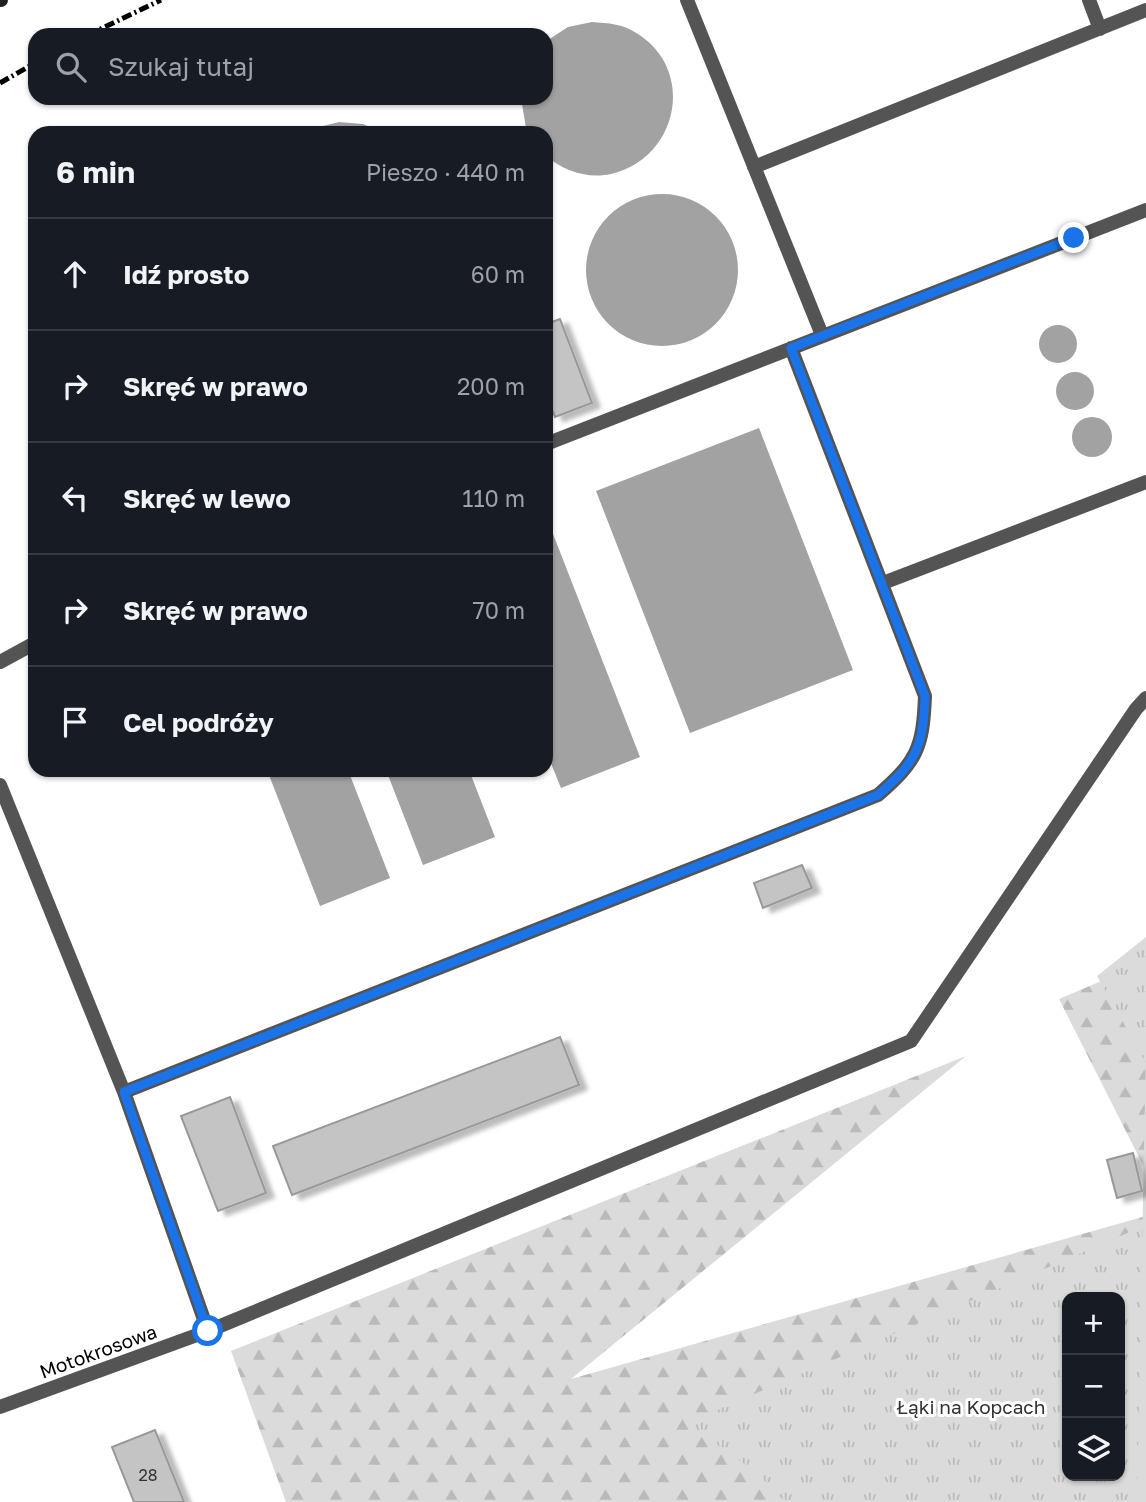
<!DOCTYPE html>
<html lang="pl">
<meta charset="utf-8">
<style>
:root{--surface:#171b24;--page:#20242c;--text:#f1f3f6;--muted:#9ea1a6;--line:#363941}
body{margin:0;font-family:"Golos Text",sans-serif;background:var(--page);color:var(--text)}
.controls{position:absolute;right:21px;bottom:21px;display:grid;overflow:hidden;border-radius:14px;box-shadow:0 2px 5px #0004}
.controls button{width:63px;height:63px;display:grid;place-items:center;padding:0;border:0;border-bottom:2px solid var(--line);background:var(--surface);color:var(--text);font:35px sans-serif}
.stop{position:absolute;width:21px;height:21px;margin:-16px;border:5px solid #1a73e8;border-radius:50%;background:#fff}
.stop.end{background:#1a73e8;border-color:#fff;box-shadow:0 2px 7px #0008}
.list{margin:0;padding:0;list-style:none}
h2{display:flex;justify-content:space-between;align-items:center;height:91px;margin:0;padding:0 28px;font-size:30px}
h2 small{font-size:23px;font-weight:400;color:var(--muted)}
.list li{display:grid;grid-template-columns:46px 1fr auto;gap:21px;align-items:center;box-sizing:border-box;height:112px;padding:0 28px;border-top:2px solid var(--line)}
.list b{display:block;font-size:26px;white-space:nowrap}
.list em{font-size:23px;font-style:normal;color:var(--muted)}
.icon{flex:none;width:38px;height:38px;fill:none;stroke:currentColor;stroke-width:2;stroke-linecap:round;stroke-linejoin:round}
.map{position:relative;flex:none;width:1146px;height:1502px;overflow:hidden}
.search{position:absolute;background:var(--surface);box-shadow:0 2px 5px #0004;left:28px;top:28px;width:525px;height:77px;display:flex;align-items:center;gap:18px;box-sizing:border-box;padding:0 24px;border-radius:21px;color:var(--muted);font-size:26px}
.panel{position:absolute;background:var(--surface);box-shadow:0 2px 5px #0004;left:28px;top:126px;width:525px;height:651px;border-radius:21px}
.map>svg:first-child{display:block}
.forest{fill:url(#forest-firs);fill-rule:evenodd}
.park{fill:url(#park-tufts);fill-rule:evenodd}
.pitch{fill:#dbdbdb}
.water{fill:#a2a2a2}
.building{fill:#c4c4c4;stroke:#989898;stroke-width:2;filter:url(#shadow)}
.lines{fill:none;stroke-linecap:round;stroke-linejoin:round}
.lane{stroke:#545454;stroke-width:14}
.street{stroke:#545454;stroke-width:14}
.secondary{stroke:#212121;stroke-width:14}
.rail{stroke:#000;stroke-width:5;stroke-dasharray:10 3.5 2 3.5;stroke-linecap:butt}
.route{stroke:#1a73e8;stroke-width:9}
.labels{text-anchor:middle;dominant-baseline:central;stroke-width:6;stroke-linejoin:round;paint-order:stroke}
.number-label{font-size:16px;fill:#313131}
.street-label{font-size:19px;fill:#000;stroke:#fff}
.park-label{font-size:19px;fill:#323232;stroke:#fff}
</style>
<div class="map">
<svg width="1146" height="1502" viewBox="0 0 1146 1502">
<defs>
<pattern id="forest-firs" width="22" height="20" patternUnits="userSpaceOnUse" patternTransform="scale(1.75)"><rect width="22" height="20" fill="#dbdbdb"/><path d="M5 1l3.5 6h-7zM16 11l3.5 6h-7z" fill="#bababa"/></pattern>
<pattern id="park-tufts" width="24" height="20" patternUnits="userSpaceOnUse" patternTransform="scale(1.75)"><rect width="24" height="20" fill="#dbdbdb"/><path d="M3 7l-1-3M5 7V3M7 7l1-3M15 17l-1-3M17 17v-4M19 17l1-3" fill="none" stroke="#bababa"/></pattern>
<filter id="shadow"><feDropShadow dx="8" dy="4.5" stdDeviation="2" flood-color="#0004"/></filter>
</defs>
<rect width="100%" height="100%" fill="#fff"/>
<path class="forest" d="M 1146,962 L 1146,1171 L 1059,999 Z
M 966,1056 L 571,1379 L 1146,1216 L 1146,1502 L 286,1502 L 231,1351 ZM 1067,1297 L 1120,1297 L 1120,1476 L 1067,1476 Z"/>
<path class="park" d="M 1146,937 L 1146,1063 L 1097,976 Z
M 1146,1225 L 1146,1502 L 785,1502 L 758,1474 L 687,1423 ZM 1067,1297 L 1120,1297 L 1120,1476 L 1067,1476 Z"/>
<path class="pitch" d="M 1146,1047 L 1146,1502 L 1137,1502 Z"/>
<path class="water" d="M 592,22 C 608,23 624,24 638,34 C 697,72 677,159 611,174 C 587,179 564,171 546,156 L 546,133 L 529,133 L 526,128 L 521,98 L 546,98 L 548,40 L 568,27 Z
M 339,122 L 363,124 L 384,133 L 306,133 L 315,128 Z
M586 270a76 76 0 1 1 152 0a76 76 0 1 1-152 0Z
M1039 344a19 19 0 1 1 38 0a19 19 0 1 1-38 0Z
M1056 391a19 19 0 1 1 38 0a19 19 0 1 1-38 0Z
M1072 437a20 20 0 1 1 40 0a20 20 0 1 1-40 0Z
M 759,428 L 853,670 L 690,733 L 596,491 Z
M 546,516 L 640,757 L 561,788 L 546,751 Z
M 267,770 L 348,770 L 390,878 L 320,906 Z
M 386,770 L 469,770 L 495,837 L 423,865 Z"/>
<path class="building" d="M 560,319 L 592,403 L 555,417 L 546,395 L 546,324 Z
M 802,865 L 812,888 L 763,908 L 754,883 Z
M 560,1037 L 579,1085 L 292,1195 L 273,1146 Z
M 230,1097 L 266,1193 L 218,1211 L 181,1116 Z
M 1133,1153 L 1142,1191 L 1117,1198 L 1107,1160 Z
M 155,1430 L 184,1502 L 134,1502 L 112,1447 Z"/>
<g class="lines">
<path class="lane" d="M 687,0 L 822,335
M 1089,0 L 1100,29
M 754,167 L 1146,10
M 546,444 L 1146,210
M 883,583 L 1146,482
M 0,662 L 35,643
M 0,785 L 124,1092 L 208,1331 L 911,1041 L 1136,709 L 1146,698
M 124,1092 L 878,795 C 917,761 923,748 925,696 L 791,348"/>
<path class="street" d="M 0,1407 L 208,1331"/>
<path class="secondary" d="M 0,0 L 1,0"/>
<path class="rail" d="M 88,35 L 161,0
M 0,83 L 35,63"/>
</g>
<g class="lines">
<path class="route" d="M 208,1331 L 124,1092 L 878,795 C 917,761 923,748 925,696 L 791,348 L 1074,238"/>
</g>
<g class="labels">
<g class="number-label">
<text x="148" y="1475">28</text>
</g>
<g class="street-label">
<text transform="translate(98 1351) rotate(-20)">Motokrosowa</text>
</g>
<g class="park-label">
<text x="971" y="1406">Łąki na Kopcach</text>
</g>
</g>
</svg>
<div class="controls">
<button>+</button>
<button>−</button>
<button><svg class="icon" aria-label="layers" viewBox="0 0 24 24"><path d="M12 4l9 5-9 5-9-5zM3 14l9 5 9-5"/></svg></button>
</div>
<div class="stop" style="left:208px;top:1331px"></div>
<div class="stop end" style="left:1074px;top:238px"></div>
<div class="search"><svg class="icon" aria-label="search" viewBox="0 0 24 24"><circle cx="10" cy="10" r="6"/><path d="M15 15l6 6"/></svg>Szukaj tutaj</div>
<section class="panel">
<h2>6 min<small>Pieszo · 440 m</small></h2>
<ul class="list">
<li><svg class="icon" aria-label="ahead" viewBox="0 0 24 24"><path d="M12 20V5M6 11l6-6 6 6"/></svg><div><b>Idź prosto</b></div><em>60 m</em></li>
<li><svg class="icon" aria-label="right" viewBox="0 0 24 24"><path d="M7 20v-9h11M14 6l5 5-5 5"/></svg><div><b>Skręć w prawo</b></div><em>200 m</em></li>
<li><svg class="icon" aria-label="left" viewBox="0 0 24 24"><path d="M17 20v-9H6M10 6l-5 5 5 5"/></svg><div><b>Skręć w lewo</b></div><em>110 m</em></li>
<li><svg class="icon" aria-label="right" viewBox="0 0 24 24"><path d="M7 20v-9h11M14 6l5 5-5 5"/></svg><div><b>Skręć w prawo</b></div><em>70 m</em></li>
<li><svg class="icon" aria-label="arrive" viewBox="0 0 24 24"><path d="M6 21V4h12l-3 4 3 4H6"/></svg><div><b>Cel podróży</b></div></li>
</ul>
</section>
</div>
